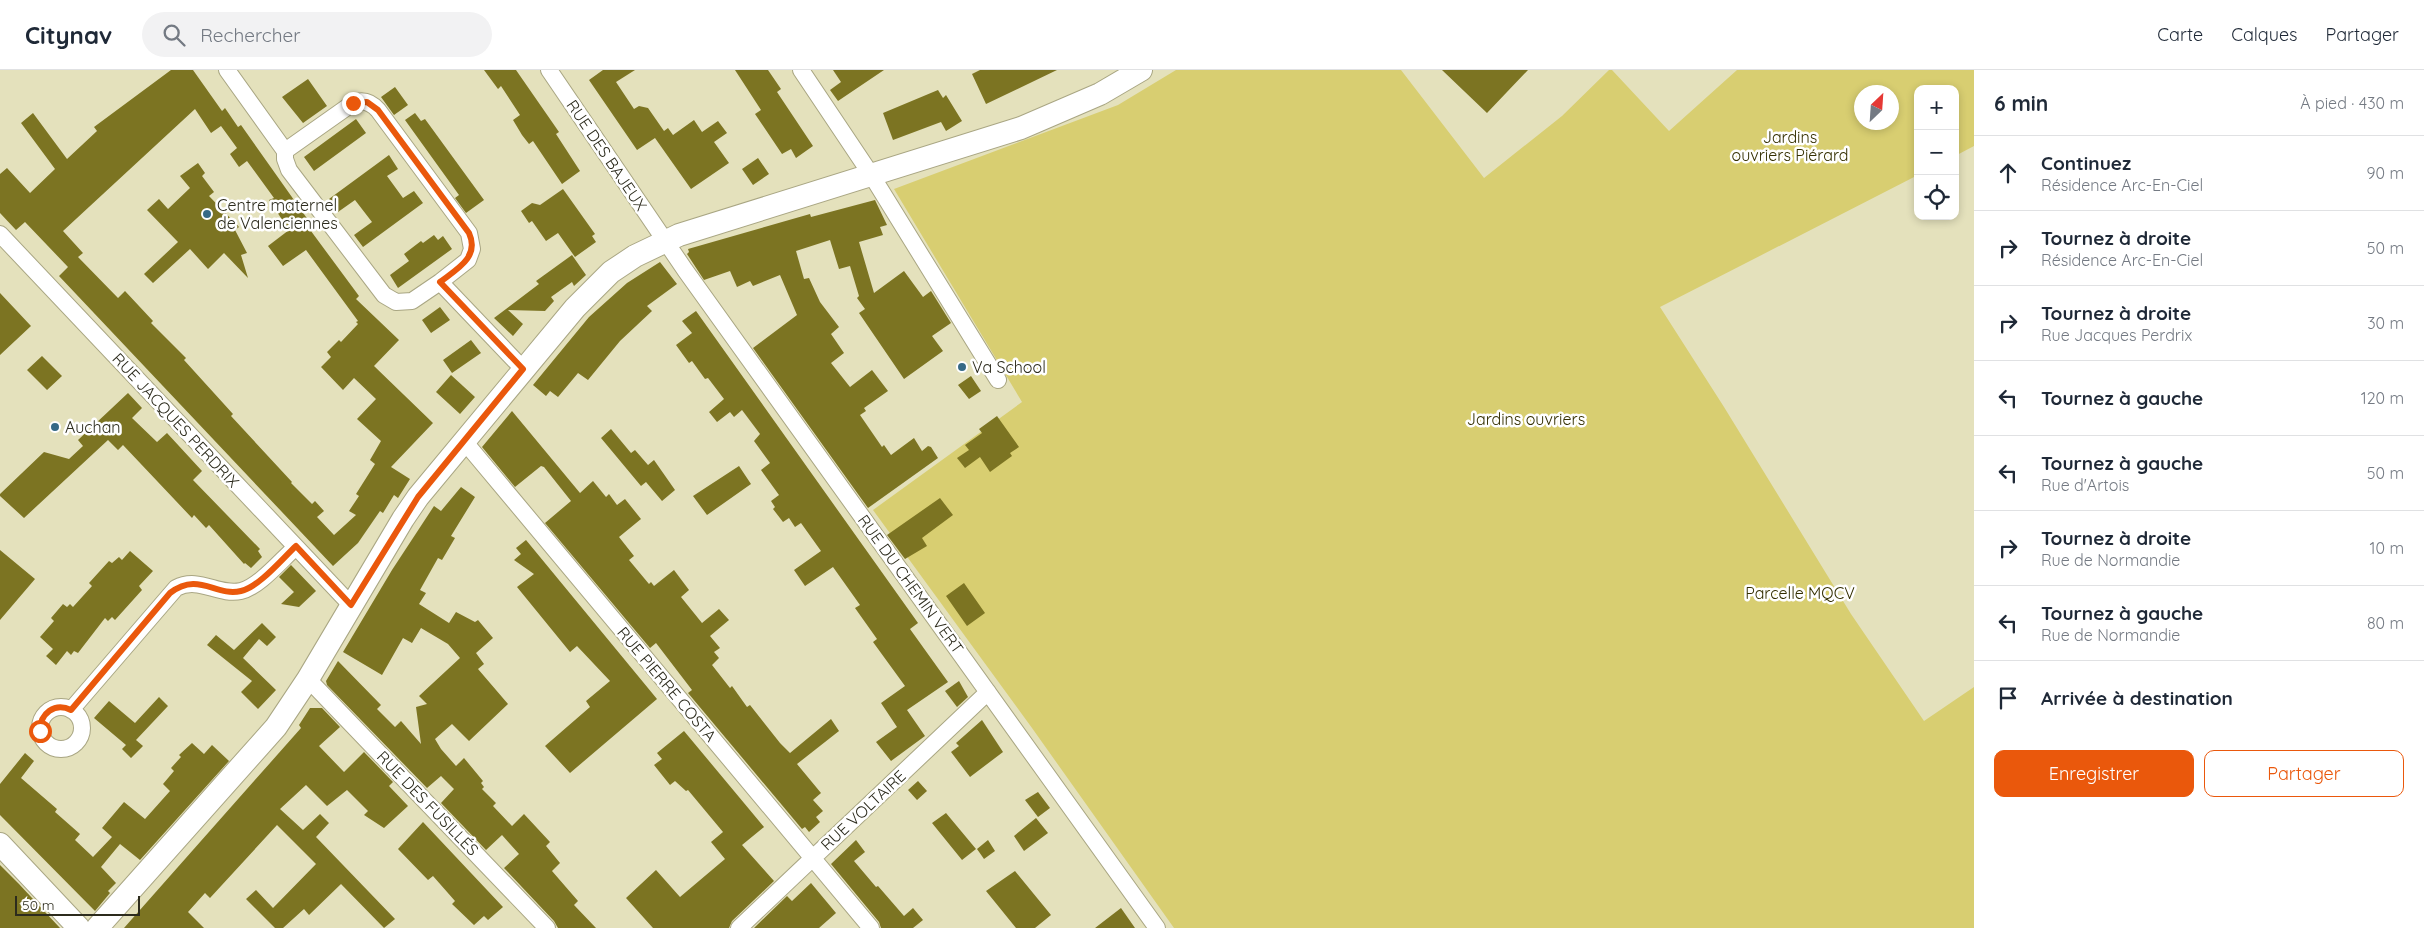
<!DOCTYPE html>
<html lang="fr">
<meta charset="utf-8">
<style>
:root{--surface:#fff;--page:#f2f2f3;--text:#1f2937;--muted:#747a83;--line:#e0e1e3;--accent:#ea580c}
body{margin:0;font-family:Quicksand,sans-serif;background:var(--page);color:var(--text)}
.controls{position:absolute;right:15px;top:15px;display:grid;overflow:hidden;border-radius:10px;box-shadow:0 2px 8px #0003}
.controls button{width:45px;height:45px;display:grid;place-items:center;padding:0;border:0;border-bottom:1px solid var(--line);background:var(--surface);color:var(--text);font:25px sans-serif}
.compass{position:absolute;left:1854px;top:15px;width:45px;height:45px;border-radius:50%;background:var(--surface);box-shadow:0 2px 8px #0003;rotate:25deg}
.scale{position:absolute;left:15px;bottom:12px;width:125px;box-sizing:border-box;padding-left:5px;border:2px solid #2c2b1d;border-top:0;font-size:14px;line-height:18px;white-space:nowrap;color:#2c2b1d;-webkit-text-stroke:4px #fff;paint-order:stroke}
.stop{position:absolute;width:15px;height:15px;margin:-11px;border:4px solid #ea580c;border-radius:50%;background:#fff}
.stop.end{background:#ea580c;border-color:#fff;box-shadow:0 1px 5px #0008}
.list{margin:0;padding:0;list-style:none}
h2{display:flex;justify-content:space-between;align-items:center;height:65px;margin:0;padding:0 20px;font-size:21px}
h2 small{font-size:16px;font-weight:400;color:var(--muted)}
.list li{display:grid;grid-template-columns:32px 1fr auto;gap:15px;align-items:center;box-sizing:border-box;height:75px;padding:0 20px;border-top:1px solid var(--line)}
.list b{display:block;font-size:19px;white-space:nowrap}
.list p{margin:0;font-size:16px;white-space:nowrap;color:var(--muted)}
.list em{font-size:16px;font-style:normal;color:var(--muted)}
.actions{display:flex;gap:10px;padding:15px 20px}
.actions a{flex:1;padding:11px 0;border:1px solid var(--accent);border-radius:10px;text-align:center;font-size:18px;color:var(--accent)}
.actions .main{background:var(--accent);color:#fff}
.icon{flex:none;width:28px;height:28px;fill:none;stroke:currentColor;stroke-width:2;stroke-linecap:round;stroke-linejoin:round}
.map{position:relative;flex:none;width:1974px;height:858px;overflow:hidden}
header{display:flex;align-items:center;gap:30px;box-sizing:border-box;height:70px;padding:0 25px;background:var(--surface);border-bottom:1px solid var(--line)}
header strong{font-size:24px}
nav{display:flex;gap:28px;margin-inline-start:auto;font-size:18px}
.search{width:350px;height:45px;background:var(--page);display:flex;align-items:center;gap:12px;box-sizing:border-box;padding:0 18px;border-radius:28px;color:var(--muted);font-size:19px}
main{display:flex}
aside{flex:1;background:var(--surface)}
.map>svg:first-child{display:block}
.green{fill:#d8ce71;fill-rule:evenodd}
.building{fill:#7c7422;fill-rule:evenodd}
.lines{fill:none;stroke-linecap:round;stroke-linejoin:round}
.minor-casing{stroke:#a9a683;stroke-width:18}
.secondary-casing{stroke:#a9a683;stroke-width:24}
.minor{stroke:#fff;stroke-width:16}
.secondary{stroke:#fff;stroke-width:22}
.route{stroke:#ea580c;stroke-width:6}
.poi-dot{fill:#366986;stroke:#fff;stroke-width:2}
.labels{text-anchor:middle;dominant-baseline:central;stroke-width:5;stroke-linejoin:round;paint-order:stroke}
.park-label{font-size:16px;fill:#342f01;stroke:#fff}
.street-label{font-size:16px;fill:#2c2b1d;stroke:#fff}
.poi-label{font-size:16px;fill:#2c2b1d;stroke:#fff;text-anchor:start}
</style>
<header>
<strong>Citynav</strong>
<div class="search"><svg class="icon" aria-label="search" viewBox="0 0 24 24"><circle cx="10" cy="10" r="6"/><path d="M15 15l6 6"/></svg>Rechercher</div>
<nav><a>Carte</a><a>Calques</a><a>Partager</a></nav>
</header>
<main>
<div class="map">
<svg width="1974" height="858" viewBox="0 0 1974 858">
<rect width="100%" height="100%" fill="#e4e1bc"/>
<path class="green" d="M 1176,0 L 1401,0 L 1484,108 L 1562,46 L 1609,0 L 1612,0 L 1669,61 L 1737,0 L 1974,0 L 1974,76 L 1955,86 L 1955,19 L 1918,19 L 1918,105 L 1660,237 L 1724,337 L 1851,544 L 1924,651 L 1974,617 L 1974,858 L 1174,858 L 1032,658 L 873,440 L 1022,332 L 894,119 L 1118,35 ZM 1862,22 L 1892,22 L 1892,52 L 1862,52 Z"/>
<path class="building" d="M 171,0 L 193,0 L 222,41 L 225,38 L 238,57 L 241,55 L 311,154 L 308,157 L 359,226 L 356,229 L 399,270 L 374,296 L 433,353 L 391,397 L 410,409 L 398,428 L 394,425 L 383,443 L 380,441 L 358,473 L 333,496 L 59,206 L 68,197 L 25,152 L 16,160 L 0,143 L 0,104 L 7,98 L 30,123 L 55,99 L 21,53 L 33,43 L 67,89 L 97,61 L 94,57 ZM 195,39 L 211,63 L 221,56 L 237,78 L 230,84 L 239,97 L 247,91 L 274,128 L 269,130 L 289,160 L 268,176 L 283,196 L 306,180 L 358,251 L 356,252 L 358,254 L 341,272 L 339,270 L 327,282 L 331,287 L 321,297 L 343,320 L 354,308 L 376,329 L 357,349 L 381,371 L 370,390 L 375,394 L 356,424 L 359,426 L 349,441 L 356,445 L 334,465 L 317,447 L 324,441 L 315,431 L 312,434 L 291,413 L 292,412 L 231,346 L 233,344 L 184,290 L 186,288 L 151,253 L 153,251 L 125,221 L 118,228 L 78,187 L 83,183 L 63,161 Z
M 484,0 L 516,0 L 559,62 L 556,64 L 580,101 L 562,114 L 533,71 L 529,74 L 522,65 L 513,50 L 520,45 L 501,16 L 498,19 Z
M 603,0 L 635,0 L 616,12 L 634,39 L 639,36 L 648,38 L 664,61 L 668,58 L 673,65 L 694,50 L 702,62 L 718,51 L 727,63 L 714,72 L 729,93 L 691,119 L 655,68 L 637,80 L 589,10 Z
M 735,0 L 768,0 L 781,19 L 777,22 L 813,76 L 796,88 L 791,79 L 782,84 L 755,44 L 761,40 Z
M 833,0 L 884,0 L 838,31 L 830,20 L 841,12 Z
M 980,0 L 1057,0 L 986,34 L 972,4 Z
M 1442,0 L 1528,0 L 1487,43 Z
M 308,9 L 327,36 L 303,53 L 282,27 Z
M 395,17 L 408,35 L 394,45 L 381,27 Z
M 938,20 L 943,28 L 946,25 L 962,51 L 946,61 L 941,52 L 893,70 L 883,43 Z
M 415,43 L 421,51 L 425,49 L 484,130 L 466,143 L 455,128 L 459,125 L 405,50 Z
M 356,49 L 366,63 L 314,101 L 304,87 Z
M 389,85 L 398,99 L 387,106 L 403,128 L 414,121 L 423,133 L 363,177 L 354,165 L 372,152 L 355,130 L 338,142 L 329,129 Z
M 758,88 L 769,104 L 753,115 L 742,99 Z
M 198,93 L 205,103 L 202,106 L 214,122 L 209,126 L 239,157 L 235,160 L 247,183 L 241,185 L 248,208 L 224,183 L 208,199 L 190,179 L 153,213 L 144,204 L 178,172 L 147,140 L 159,129 L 168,139 L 190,118 L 180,106 Z
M 563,119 L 595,164 L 592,166 L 596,172 L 575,187 L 558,163 L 546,171 L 532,151 L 529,153 L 521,141 L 532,133 L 540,135 Z
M 875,130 L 887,155 L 880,157 L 883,165 L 859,172 L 874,223 L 904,201 L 923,227 L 931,221 L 951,253 L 932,266 L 943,281 L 904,309 L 859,243 L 865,239 L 857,228 L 859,226 L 850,196 L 839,199 L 830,170 L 796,181 L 804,209 L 809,208 L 820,232 L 839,257 L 831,264 L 844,283 L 831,293 L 850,317 L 872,300 L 888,321 L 864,338 L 866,341 L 860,345 L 882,377 L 884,375 L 891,385 L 914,368 L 922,381 L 928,376 L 931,377 L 938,388 L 868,438 L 753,278 L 797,245 L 780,205 L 753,216 L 750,211 L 737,217 L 730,201 L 704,210 L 687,184 L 689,182 L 688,179 L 810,144 L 811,147 Z
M 434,165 L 438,170 L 443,166 L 452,179 L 398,218 L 390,205 L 409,191 L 404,184 L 421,171 L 423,173 Z
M 572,185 L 586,205 L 574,216 L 572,212 L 551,227 L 554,231 L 545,241 L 508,240 L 523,254 L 513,266 L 494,248 L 539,214 L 536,211 Z
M 660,192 L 677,214 L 647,236 L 652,241 L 620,271 L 588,310 L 578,303 L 558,327 L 550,321 L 546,326 L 533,315 L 589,247 L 627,213 Z
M 0,223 L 31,256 L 0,285 Z
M 440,237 L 450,250 L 431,263 L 422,250 Z
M 696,241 L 918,553 L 910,559 L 948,612 L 907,640 L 925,666 L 891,691 L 876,672 L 897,657 L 881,633 L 905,616 L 873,572 L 877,569 L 855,538 L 860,535 L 833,497 L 805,516 L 794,500 L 821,481 L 801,453 L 795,457 L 789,448 L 783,452 L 773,439 L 775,437 L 771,431 L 779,425 L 761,400 L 770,393 L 754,371 L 760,364 L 742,340 L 734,347 L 730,342 L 717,352 L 709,342 L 724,329 L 708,308 L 705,309 L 692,291 L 689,293 L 676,275 L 692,263 L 682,251 Z
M 471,270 L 481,283 L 452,303 L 443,290 Z
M 42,286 L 62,306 L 47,320 L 27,300 Z
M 451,305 L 475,327 L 460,344 L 436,322 Z
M 971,306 L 981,321 L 969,329 L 958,315 Z
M 128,323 L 142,338 L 132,348 L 157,372 L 167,363 L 202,401 L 193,410 L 260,479 L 258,481 L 262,487 L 251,498 L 245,493 L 244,494 L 209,455 L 206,458 L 194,445 L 192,448 L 123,375 L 118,380 L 108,370 L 24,448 L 0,426 L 0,424 L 44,382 L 69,389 L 83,376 L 78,370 Z
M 512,341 L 580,423 L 593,411 L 606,427 L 609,424 L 617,435 L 625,429 L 641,449 L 619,467 L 634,486 L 629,490 L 649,514 L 651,512 L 654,516 L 674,500 L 689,520 L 681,527 L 702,553 L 719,539 L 729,550 L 710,566 L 720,578 L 714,582 L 719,588 L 712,595 L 730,618 L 732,616 L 747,637 L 750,635 L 780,673 L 790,683 L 831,649 L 839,661 L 797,694 L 821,723 L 813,730 L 823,741 L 816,747 L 820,752 L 809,762 L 805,757 L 802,759 L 688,623 L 692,620 L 656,573 L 650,578 L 545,453 L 571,431 L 544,397 L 541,396 L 515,417 L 482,377 Z
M 997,346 L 1019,377 L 1010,383 L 1012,386 L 990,402 L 980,387 L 965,398 L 957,388 L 969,380 L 965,375 L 982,363 L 979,359 Z
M 611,359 L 631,383 L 635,380 L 648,395 L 654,390 L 675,420 L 662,431 L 646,412 L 641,416 L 601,368 Z
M 739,396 L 751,414 L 707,445 L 693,426 Z
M 461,417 L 475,427 L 451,466 L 455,468 L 442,490 L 438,488 L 420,520 L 426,523 L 419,534 L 449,553 L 456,542 L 475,552 L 478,550 L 493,568 L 476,583 L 484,594 L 478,599 L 508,634 L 469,671 L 452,654 L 435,669 L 441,679 L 456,696 L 464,688 L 483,711 L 481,713 L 484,717 L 482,719 L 496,733 L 493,736 L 512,756 L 524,744 L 550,772 L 546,776 L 560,793 L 552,801 L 578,831 L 574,835 L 596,858 L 558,858 L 554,851 L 504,798 L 519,784 L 502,765 L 486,780 L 441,733 L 454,719 L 441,706 L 427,718 L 327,615 L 326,611 L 338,591 L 381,635 L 377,639 L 395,657 L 401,651 L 421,674 L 416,637 L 427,634 L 419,626 L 460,588 L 448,574 L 421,558 L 412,573 L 403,568 L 382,605 L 343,582 L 392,500 L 434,436 L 441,441 Z
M 940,428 L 953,445 L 922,468 L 927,476 L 905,489 L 887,465 Z
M 526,470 L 657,629 L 570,703 L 545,676 L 590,637 L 586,631 L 610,611 L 577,576 L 570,582 L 517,517 L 534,504 L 514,490 L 521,484 L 516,478 Z
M 0,480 L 35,509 L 0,550 Z
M 130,481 L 153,501 L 139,516 L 142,520 L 115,550 L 112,547 L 108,551 L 105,548 L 78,583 L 74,581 L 71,585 L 67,581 L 56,595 L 46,586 L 53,579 L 40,567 L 54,551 L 51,548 L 63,534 L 67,537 L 70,534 L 73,537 L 92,516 L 89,513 L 109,491 L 112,493 L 119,487 L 122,490 Z
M 291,495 L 316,521 L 299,537 L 281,534 L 294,522 L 279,507 Z
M 964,513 L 985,543 L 967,556 L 946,526 Z
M 262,553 L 276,567 L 267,576 L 259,569 L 243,588 L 276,620 L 258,639 L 241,622 L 252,611 L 207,575 L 216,565 L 234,580 Z
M 959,611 L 968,627 L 957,637 L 945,621 Z
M 159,627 L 168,636 L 136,670 L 143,676 L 131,688 L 122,679 L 126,675 L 94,648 L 109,631 L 135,653 Z
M 310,638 L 322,638 L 340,657 L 319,676 L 344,702 L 364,682 L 393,712 L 389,716 L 408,736 L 384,758 L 364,745 L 368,741 L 347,720 L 327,736 L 306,715 L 280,739 L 303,760 L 320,744 L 329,753 L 316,767 L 395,849 L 384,858 L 341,814 L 309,845 L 304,839 L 283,858 L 275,858 L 246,829 L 256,820 L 273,838 L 316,794 L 277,755 L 210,828 L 205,823 L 188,842 L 204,858 L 124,858 L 301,658 L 299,655 Z
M 982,650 L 1003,682 L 970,707 L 951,682 L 959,676 L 956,673 Z
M 684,661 L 764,757 L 742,775 L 774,811 L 732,851 L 729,858 L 653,858 L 626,828 L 656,800 L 680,827 L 725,789 L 711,772 L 723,762 L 688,720 L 686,721 L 675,711 L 670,715 L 654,695 L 662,689 L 657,683 Z
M 192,673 L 204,684 L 212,675 L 229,691 L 140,790 L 120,774 L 101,797 L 116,813 L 108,821 L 110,823 L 95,841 L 0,745 L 0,714 L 25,683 L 34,691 L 21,708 L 57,739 L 55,742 L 80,764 L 75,770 L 93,787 L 112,767 L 102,758 L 124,732 L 145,749 L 170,721 L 163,714 L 174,701 L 171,698 L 181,687 L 179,685 Z
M 918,711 L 927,721 L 917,730 L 908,720 Z
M 1038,722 L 1050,738 L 1038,747 L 1025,730 Z
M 946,743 L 976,779 L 962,790 L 932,753 Z
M 1036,748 L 1048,763 L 1024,781 L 1014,766 Z
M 423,752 L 503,837 L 488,850 L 484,846 L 474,855 L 452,834 L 455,831 L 433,806 L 428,810 L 398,779 Z
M 856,770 L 865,782 L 854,791 L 876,817 L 878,816 L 904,846 L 913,838 L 923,850 L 913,858 L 881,858 L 879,852 L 831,794 Z
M 988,770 L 995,781 L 984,789 L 977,779 Z
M 0,795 L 19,814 L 60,858 L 0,858 Z
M 1015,801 L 1051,845 L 1035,858 L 1016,858 L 986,821 Z
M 811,813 L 836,843 L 819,858 L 754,858 L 787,826 L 792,831 Z
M 1121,838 L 1135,858 L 1095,858 Z"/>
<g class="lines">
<g class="minor-casing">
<path id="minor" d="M 227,0 L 285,81 L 285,89 L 289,100 L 384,225 L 396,232 L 412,231 L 440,212 L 468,190 L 472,179 L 469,163 L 378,40 C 371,32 363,29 353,33 L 285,81
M 549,0 L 685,200 L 1157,858
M 801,0 L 872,106 L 998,310
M 0,164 L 351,535
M 440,212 L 523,299
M 464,371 L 871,858
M 308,609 L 547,858
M40 658a21 21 0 1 1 42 0a21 21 0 1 1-42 0Z
M 71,640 L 176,518 C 199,506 218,526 241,521 C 259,517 282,489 296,477
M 739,858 L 988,622"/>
</g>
<g class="secondary-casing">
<path id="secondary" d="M 0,774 L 79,858
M 97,858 L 276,657 L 308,609 L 403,449 L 418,427 L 575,238 L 611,202 L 635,186 L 679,165 L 1021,58 L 1100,24 L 1141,0"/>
</g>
<use href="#minor" class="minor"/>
<use href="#secondary" class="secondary"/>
</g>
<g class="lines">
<path class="route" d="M 40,661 C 40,643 55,632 71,640 L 170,523 C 199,501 215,527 241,521 C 259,517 282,489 296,476 L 351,535 L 418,427 L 523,299 L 440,212 C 457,199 480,187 469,163 L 378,40 L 367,32 L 353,33"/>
</g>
<g class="poi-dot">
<circle cx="207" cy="144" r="5"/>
<circle cx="962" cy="297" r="5"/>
<circle cx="55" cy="357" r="5"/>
</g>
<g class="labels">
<g class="park-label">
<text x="1790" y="67">Jardins<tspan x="1790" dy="18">ouvriers Piérard</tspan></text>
<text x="1526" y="349">Jardins ouvriers</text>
<text x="1800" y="523">Parcelle MQCV</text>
</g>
<g class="street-label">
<text transform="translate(607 85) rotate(56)">RUE DES BAJEUX</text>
<text transform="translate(176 350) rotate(47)">RUE JACQUES PERDRIX</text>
<text transform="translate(911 514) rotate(54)">RUE DU CHEMIN VERT</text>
<text transform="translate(667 614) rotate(50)">RUE PIERRE COSTA</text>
<text transform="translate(428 733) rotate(46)">RUE DES FUSILLÉS</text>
<text transform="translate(863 740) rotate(-43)">RUE VOLTAIRE</text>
</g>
<g class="poi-label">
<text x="217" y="135">Centre maternel<tspan x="217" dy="18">de Valenciennes</tspan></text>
<text x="972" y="297">Va School</text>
<text x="65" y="357">Auchan</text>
</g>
</g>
</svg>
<div class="controls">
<button>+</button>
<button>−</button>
<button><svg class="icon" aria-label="locate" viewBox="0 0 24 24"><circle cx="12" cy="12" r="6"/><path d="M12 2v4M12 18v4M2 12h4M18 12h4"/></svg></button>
</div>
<svg class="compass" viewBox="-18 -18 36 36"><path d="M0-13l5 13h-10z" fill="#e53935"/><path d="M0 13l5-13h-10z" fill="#747a83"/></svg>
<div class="scale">50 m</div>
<div class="stop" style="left:40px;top:661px"></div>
<div class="stop end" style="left:353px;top:33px"></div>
</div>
<aside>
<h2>6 min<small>À pied · 430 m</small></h2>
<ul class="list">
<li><svg class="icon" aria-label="ahead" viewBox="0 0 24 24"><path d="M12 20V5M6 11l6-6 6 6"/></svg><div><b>Continuez</b><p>Résidence Arc-En-Ciel</p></div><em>90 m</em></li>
<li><svg class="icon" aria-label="right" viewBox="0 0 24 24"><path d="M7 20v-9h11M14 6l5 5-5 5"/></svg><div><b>Tournez à droite</b><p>Résidence Arc-En-Ciel</p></div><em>50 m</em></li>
<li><svg class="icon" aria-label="right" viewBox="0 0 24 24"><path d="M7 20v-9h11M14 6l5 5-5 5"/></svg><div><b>Tournez à droite</b><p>Rue Jacques Perdrix</p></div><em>30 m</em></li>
<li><svg class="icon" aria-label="left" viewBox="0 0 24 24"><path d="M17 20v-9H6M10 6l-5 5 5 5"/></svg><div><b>Tournez à gauche</b></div><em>120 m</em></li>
<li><svg class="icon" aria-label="left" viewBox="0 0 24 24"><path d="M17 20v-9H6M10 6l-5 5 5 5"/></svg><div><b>Tournez à gauche</b><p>Rue d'Artois</p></div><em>50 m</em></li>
<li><svg class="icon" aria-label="right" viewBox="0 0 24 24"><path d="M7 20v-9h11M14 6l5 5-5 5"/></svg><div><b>Tournez à droite</b><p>Rue de Normandie</p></div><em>10 m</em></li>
<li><svg class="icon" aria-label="left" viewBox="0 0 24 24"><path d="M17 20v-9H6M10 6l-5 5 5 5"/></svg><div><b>Tournez à gauche</b><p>Rue de Normandie</p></div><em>80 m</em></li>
<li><svg class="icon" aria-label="arrive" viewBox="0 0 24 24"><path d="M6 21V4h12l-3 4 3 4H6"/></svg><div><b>Arrivée à destination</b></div></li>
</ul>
<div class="actions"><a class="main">Enregistrer</a><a>Partager</a></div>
</aside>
</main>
